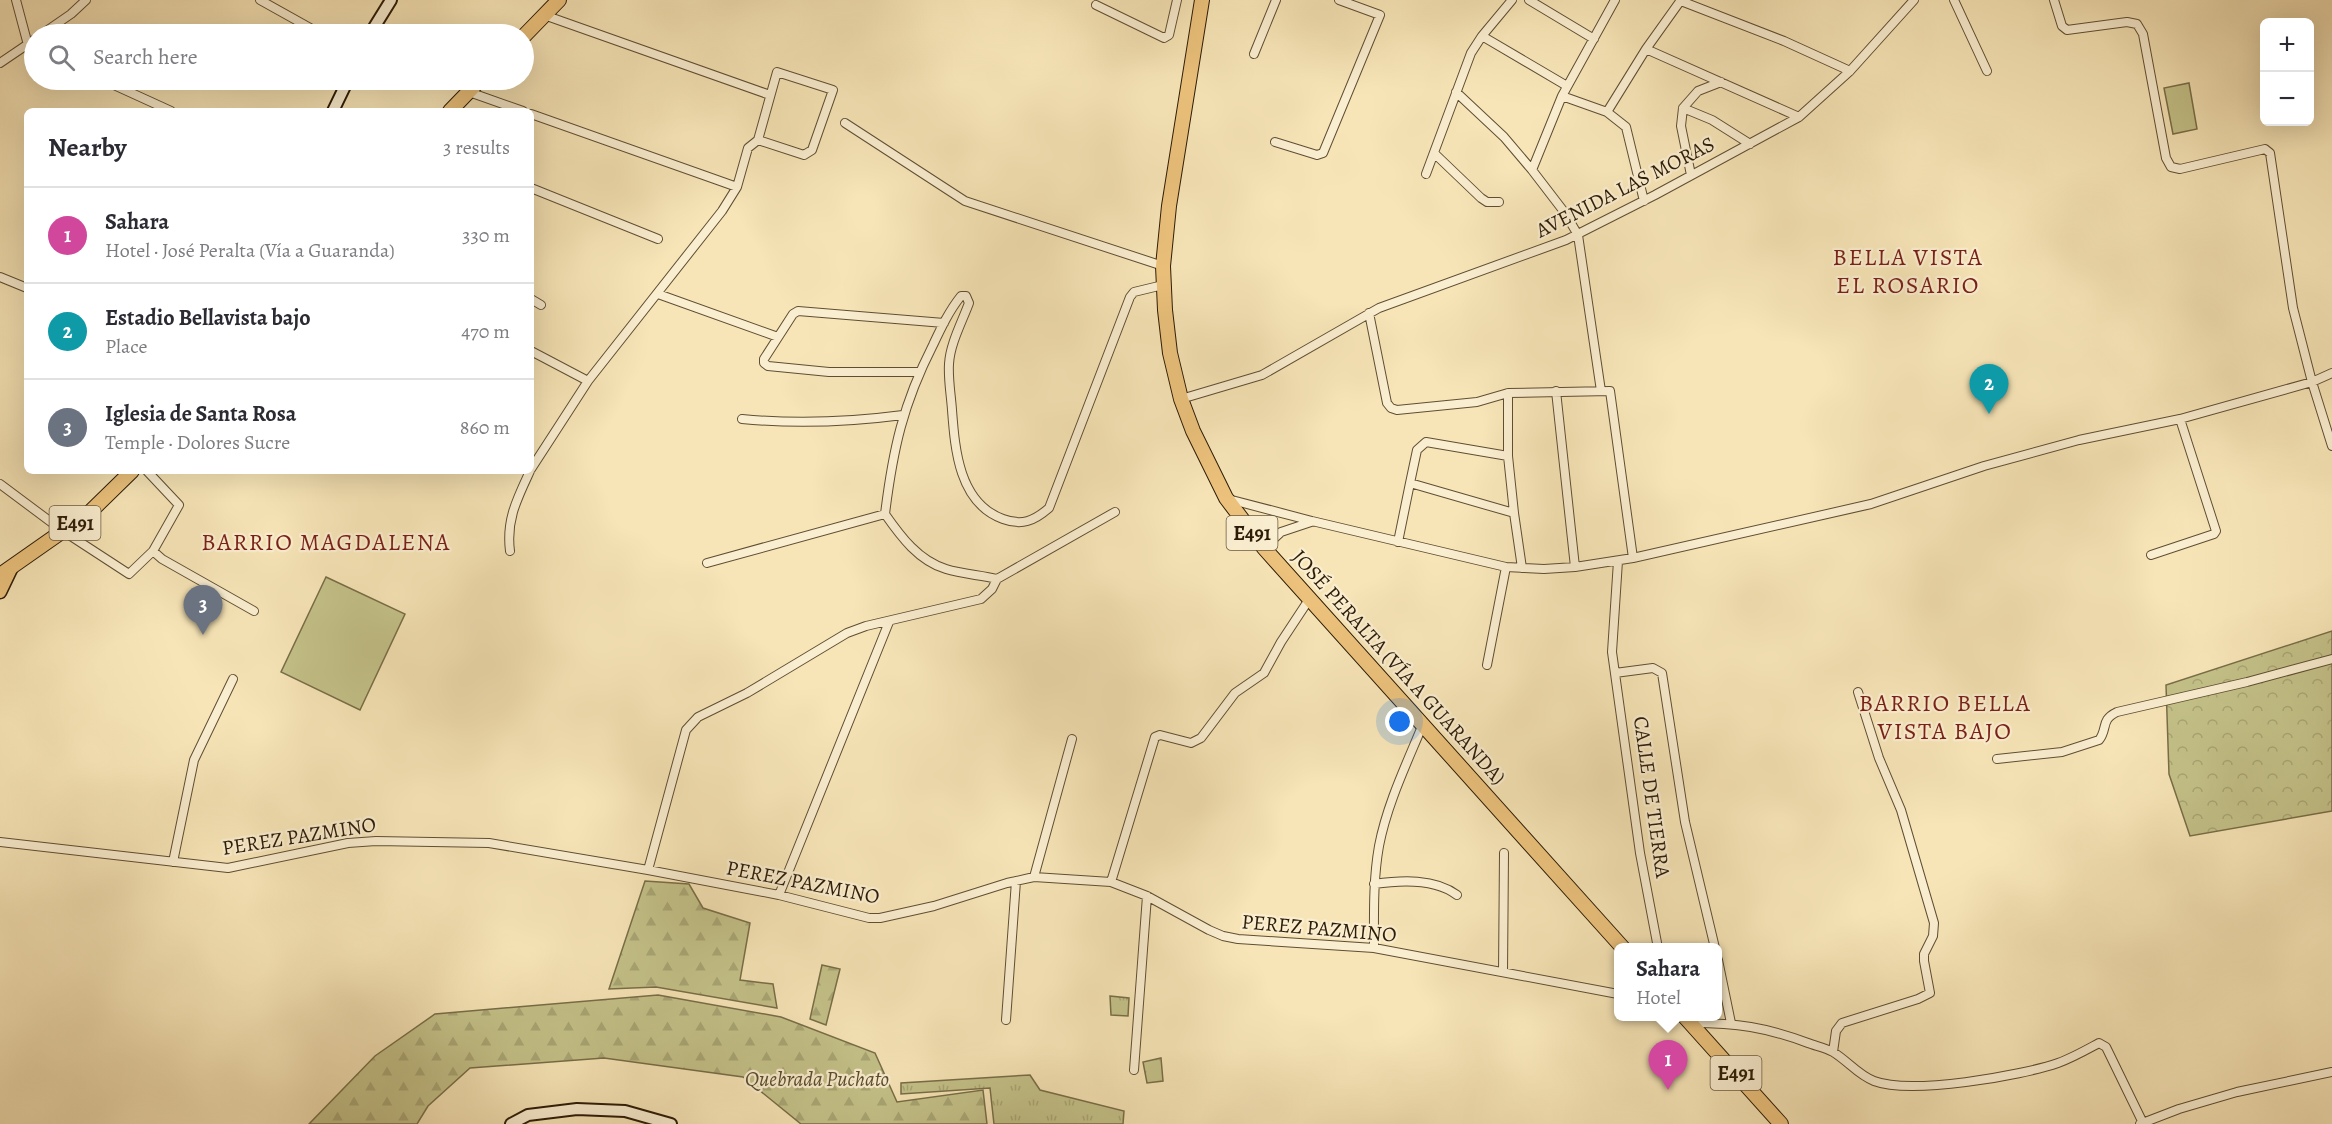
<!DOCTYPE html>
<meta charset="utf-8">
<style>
:root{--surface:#fff;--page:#f2f2f3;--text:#2b2b33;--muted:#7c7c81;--line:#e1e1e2;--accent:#8f2418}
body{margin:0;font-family:Alegreya,serif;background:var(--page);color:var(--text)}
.controls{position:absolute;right:18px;top:18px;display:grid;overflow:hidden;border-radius:9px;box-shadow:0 6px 24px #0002}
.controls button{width:54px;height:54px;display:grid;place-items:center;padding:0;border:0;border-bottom:2px solid var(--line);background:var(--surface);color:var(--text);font:30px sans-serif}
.you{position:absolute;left:1400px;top:722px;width:21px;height:21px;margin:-15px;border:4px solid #fff;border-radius:50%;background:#1a73e8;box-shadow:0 0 0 9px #1a73e833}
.badge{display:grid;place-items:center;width:39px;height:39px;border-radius:50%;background:var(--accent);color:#fff;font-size:20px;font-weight:700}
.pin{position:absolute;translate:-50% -50px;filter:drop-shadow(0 2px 3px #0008)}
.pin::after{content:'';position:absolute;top:32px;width:21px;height:18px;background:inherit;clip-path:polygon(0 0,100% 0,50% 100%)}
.popup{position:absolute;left:1614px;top:943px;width:108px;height:78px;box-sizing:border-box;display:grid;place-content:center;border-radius:9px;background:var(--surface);filter:drop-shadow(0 2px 4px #0005);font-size:20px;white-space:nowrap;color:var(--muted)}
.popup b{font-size:22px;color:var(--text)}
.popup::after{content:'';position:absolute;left:50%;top:100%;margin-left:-12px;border:12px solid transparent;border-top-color:var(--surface)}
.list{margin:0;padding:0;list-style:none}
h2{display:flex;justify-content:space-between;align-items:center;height:78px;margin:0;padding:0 24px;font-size:26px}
h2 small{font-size:20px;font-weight:400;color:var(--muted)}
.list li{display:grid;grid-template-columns:39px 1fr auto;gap:18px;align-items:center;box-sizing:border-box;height:96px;padding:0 24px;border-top:2px solid var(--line)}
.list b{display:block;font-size:22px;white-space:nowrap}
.list p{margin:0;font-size:20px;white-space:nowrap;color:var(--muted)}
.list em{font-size:20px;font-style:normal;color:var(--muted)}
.icon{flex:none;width:33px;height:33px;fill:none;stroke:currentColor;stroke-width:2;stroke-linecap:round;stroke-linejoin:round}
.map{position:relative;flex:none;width:2332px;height:1124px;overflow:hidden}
.search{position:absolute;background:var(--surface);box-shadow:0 6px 24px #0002;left:24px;top:24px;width:510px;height:66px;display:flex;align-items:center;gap:15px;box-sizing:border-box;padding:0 21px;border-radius:33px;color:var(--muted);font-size:22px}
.panel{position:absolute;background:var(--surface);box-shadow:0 6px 24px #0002;left:24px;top:108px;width:510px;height:366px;border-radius:9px}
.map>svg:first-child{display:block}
.grass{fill:url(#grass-tufts);stroke:#786e48;stroke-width:1.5}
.forest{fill:url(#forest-firs);stroke:#786e48;stroke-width:1.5}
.park{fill:url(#park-crowns);stroke:#786e48;stroke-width:1.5}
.garden{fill:#c4c289;stroke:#786e48;stroke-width:1.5}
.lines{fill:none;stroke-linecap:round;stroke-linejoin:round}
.minor-casing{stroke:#5f4e33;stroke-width:10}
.secondary-casing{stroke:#2c1b07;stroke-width:14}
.primary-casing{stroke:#2c1b07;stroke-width:15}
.trunk-casing{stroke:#2c1b07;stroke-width:16}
.minor{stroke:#faeed0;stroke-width:8}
.secondary{stroke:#faeed0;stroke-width:10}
.primary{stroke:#ecc27c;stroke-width:12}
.trunk{stroke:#ecc27c;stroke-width:14}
.labels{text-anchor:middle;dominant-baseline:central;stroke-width:4.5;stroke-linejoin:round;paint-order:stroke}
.shield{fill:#faeed0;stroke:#6a5a43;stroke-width:1.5}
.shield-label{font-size:20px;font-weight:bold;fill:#2c1b07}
.street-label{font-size:21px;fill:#2c1b07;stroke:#faeed0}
.park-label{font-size:21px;font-style:italic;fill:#5a4d2e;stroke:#faeed0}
.quarter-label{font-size:24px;letter-spacing:1.5px;fill:#7a1f14;stroke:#faeed0}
</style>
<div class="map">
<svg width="2332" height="1124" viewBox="0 0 2332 1124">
<defs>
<pattern id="grass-tufts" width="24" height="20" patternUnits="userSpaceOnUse" patternTransform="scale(1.5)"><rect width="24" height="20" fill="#c4c289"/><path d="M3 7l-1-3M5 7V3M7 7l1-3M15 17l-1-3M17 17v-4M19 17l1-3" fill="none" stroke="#a9a675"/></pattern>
<pattern id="forest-firs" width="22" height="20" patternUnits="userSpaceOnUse" patternTransform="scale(1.5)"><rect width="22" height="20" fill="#c4c289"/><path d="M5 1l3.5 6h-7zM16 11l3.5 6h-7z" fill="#a9a675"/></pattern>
<pattern id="park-crowns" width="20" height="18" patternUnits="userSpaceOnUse" patternTransform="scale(1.5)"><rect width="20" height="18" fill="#c4c289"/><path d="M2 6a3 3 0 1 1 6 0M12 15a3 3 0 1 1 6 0" fill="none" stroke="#a9a675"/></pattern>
</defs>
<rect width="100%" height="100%" fill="#f7e5b7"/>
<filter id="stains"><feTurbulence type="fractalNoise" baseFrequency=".00333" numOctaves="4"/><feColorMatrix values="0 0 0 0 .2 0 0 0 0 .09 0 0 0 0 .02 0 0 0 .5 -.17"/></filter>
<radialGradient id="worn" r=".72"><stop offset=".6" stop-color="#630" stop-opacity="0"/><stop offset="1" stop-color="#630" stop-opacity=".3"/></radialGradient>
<path class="grass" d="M 1110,996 L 1129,998 L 1128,1016 L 1111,1015 Z
M 1161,1058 L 1163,1081 L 1147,1083 L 1143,1062 Z
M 1030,1075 L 1040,1090 L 1124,1111 L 1123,1124 L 994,1124 L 990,1088 L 901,1094 L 901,1083 Z"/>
<path class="forest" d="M 645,881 L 689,884 L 703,908 L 750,923 L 740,980 L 773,984 L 777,1008 L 656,987 L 609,989 Z
M 822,965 L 840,969 L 826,1025 L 810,1019 Z
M 658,995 L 781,1017 L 875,1053 L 897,1102 L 983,1090 L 987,1124 L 801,1124 L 743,1077 L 604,1058 L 470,1068 L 428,1106 L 417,1124 L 309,1124 L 375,1056 L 435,1014 Z"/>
<path class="park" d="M 2332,631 L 2332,811 L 2190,836 L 2169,774 L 2166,685 Z"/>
<path class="garden" d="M 2189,83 L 2197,129 L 2173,134 L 2164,88 Z
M 326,577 L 405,614 L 360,710 L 281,672 Z"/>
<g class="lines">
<g class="minor-casing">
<path id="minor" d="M 16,0 L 28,45 L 34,48
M 260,0 L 321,34
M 1529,0 L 1594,39
M 1681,0 L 1646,49 L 1799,117
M 1954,0 L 1987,71
M 2054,0 L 2062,26 L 2067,30 L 2127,22 L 2137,24 L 2143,34 L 2166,158 L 2171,167 L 2180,169 L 2265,149 L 2270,153 L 2293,308 L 2312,382 L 2332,446
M 1681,1 L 1784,41 L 1850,71
M 1096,5 L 1164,38 L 1169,35 L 1177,0
M 544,15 L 770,95
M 42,34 L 71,14 L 86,0
M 1482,36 L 1567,86
M 1254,54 L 1276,0
M 0,63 L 34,40
M 777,72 L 833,90 L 812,150 L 804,155 L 758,140 Z
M 103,80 L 171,111
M 469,92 L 523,111
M 1456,92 L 1504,137 L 1532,170
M 1562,96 L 1615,0
M 1683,108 L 1698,91 L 1721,82
M 531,114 L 737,187
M 845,123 L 965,201 L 1163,266
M 1275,142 L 1317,155 L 1323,153 L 1380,15 L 1339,0
M 1435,154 L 1481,198 L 1487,202 L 1499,202
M 1426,174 L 1471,53 L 1482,36 L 1512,0
M 1691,175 L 1681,126 L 1683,108 L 1712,120 L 1750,144
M 531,188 L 658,239
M 1644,201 L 1626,127 L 1607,112 L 1646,49
M 0,277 L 27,288
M 658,294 L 778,337
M 531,299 L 541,305
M 1369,313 L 1387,403 L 1391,408 L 1397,410 L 1477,402 L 1508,393 L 1508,456 L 1514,513
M 531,351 L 588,381
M 920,372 L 829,372 L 768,366 L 764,363 L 764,359 L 793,314 L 798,311 L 944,323
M 1556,391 L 1575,567
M 1601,391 L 1578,235 L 1565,213 L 1532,170 L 1562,96 L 1607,112
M 1508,393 L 1610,391 L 1633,558
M 1181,399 L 1262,375 L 1379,308 L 1566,240 L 1655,195 L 1799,117 L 1850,71 L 1914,0
M 742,419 C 795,424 850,422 903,415
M 531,469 L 588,381 L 722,211 L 737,187 L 748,148 L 758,140
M 1410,483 L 1417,450 L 1426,442 L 1508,456
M 0,484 L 63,531 L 129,574 L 153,551 L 179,505 L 147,471
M 1228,499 L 1312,521 L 1506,567 L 1544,569 L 1575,567 L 1633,558 L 1871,504 L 1984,466 L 2079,440 L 2180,419 L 2312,382 L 2332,373
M 1398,542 L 1410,483 L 1514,513 L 1522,568
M 1264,548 L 1281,532 L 1311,522
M 153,551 L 162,559 L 254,611
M 510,551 C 506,520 517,499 530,471
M 2151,555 L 2214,534 L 2216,531 L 2180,419
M 1618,561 L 1612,652 L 1640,853 L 1658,948
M 707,563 L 885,514
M 997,579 L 1115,512
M 1487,665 L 1506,567
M 1615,673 L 1653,668 L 1662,673 L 1685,822 L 1715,948
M 1997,759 L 2062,752 L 2099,740 C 2108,729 2100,720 2117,712 L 2247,682 L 2332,659
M 0,842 L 228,868 L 348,843 L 376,841 L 489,843 L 648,870 L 779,895 L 869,918 L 880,918 L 934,906 L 1007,883 L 1034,877 L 1111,882 L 1147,896 L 1209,930 L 1223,936 L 1238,939 L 1374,948 L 1618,994
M 173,862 L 194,760 L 233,679
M 648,870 L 686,730 L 698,717 L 747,693 L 847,633 L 866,626 L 981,599 L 992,589 L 997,579 C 980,575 962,574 946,569 C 919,561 901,537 885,514 C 893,449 903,404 933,345 C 941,328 949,311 961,296 L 966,296 L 969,303 C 962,322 950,344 949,364 C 948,379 951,395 952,410 C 955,450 959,503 1003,519 C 1022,526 1034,521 1049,508 L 1130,297 L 1134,292 L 1163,285
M 1034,877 L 1072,739
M 1111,882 L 1155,737 L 1160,735 L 1191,743 L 1201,738 L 1235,693 L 1264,673 L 1281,642 L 1310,598
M 1374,884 C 1401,880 1435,878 1457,895
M 779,895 L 889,622
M 1374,948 C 1374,914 1373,880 1379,846 C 1387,804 1407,763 1423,724
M 1718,960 L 1731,1023
M 1503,972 L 1504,853
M 1006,1020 L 1016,881
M 1692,1023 C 1737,1023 1765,1027 1808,1043 C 1816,1046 1826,1048 1833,1052 C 1848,1061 1858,1075 1874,1081 C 1911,1095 2020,1076 2058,1063 C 2072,1058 2086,1050 2099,1043 L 2106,1047 L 2143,1123
M 1833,1052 L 1836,1031 L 1842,1023 L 1918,999 L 1930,993 L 1924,961 L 1924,954 L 1933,936 L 1934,923 L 1901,810 L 1879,758 L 1858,692
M 1134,1070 L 1147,896
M 2140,1124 L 2179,1109 L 2237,1092 L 2332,1072"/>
</g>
<g class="secondary-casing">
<path id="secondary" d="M 370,34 L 391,0
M 333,111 L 348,80
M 511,1124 L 528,1115 L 577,1109 L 625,1111 L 671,1124"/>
</g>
<g class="primary-casing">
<path id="primary" d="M 0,592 L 12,567"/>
</g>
<g class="trunk-casing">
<path id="trunk" d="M 1202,0 L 1169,206 L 1163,266 L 1165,310 L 1170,353 L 1181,399 L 1193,431 L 1226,498 L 1264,548 L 1623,948
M 524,36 L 559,0
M 450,111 L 480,80
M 0,575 L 90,512 L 132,471
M 1684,1016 L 1781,1124"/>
</g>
<use href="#minor" class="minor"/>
<use href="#secondary" class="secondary"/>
<use href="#primary" class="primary"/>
<use href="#trunk" class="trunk"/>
</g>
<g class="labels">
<g class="shield">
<rect x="49.5" y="506" width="51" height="34" rx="4.5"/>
<rect x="1226.5" y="516" width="51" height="34" rx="4.5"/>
<rect x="1710.5" y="1056" width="51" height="34" rx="4.5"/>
</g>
<g class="shield-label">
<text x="75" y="523">E491</text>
<text x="1252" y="533">E491</text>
<text x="1736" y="1073">E491</text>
</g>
<g class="street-label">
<text transform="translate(1625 187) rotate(-27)">AVENIDA LAS MORAS</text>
<text transform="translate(1399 667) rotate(48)">JOSÉ PERALTA (VÍA A GUARANDA)</text>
<text transform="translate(1652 797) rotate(82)">CALLE DE TIERRA</text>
<text transform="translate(299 836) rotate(-9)">PEREZ PAZMINO</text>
<text transform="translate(803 882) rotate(11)">PEREZ PAZMINO</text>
<text transform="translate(1319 928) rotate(5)">PEREZ PAZMINO</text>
</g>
<g class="park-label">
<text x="817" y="1079">Quebrada Puchato</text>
</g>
<g class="quarter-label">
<text x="1908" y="257">BELLA VISTA<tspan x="1908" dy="28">EL ROSARIO</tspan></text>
<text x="326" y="542">BARRIO MAGDALENA</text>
<text x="1945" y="703">BARRIO BELLA<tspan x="1945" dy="28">VISTA BAJO</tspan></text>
</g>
</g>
<rect width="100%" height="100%" filter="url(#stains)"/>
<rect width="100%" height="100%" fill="url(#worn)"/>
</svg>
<div class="controls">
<button>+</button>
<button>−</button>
</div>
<div class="you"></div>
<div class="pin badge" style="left:1668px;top:1090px;background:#d1479c">1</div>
<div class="popup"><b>Sahara</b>Hotel</div>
<div class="pin badge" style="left:1989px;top:414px;background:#0f9aa8">2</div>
<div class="pin badge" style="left:203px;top:635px;background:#6b7280">3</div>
<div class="search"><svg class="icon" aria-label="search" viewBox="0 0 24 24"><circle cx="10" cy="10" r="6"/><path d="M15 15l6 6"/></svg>Search here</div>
<section class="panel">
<h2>Nearby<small>3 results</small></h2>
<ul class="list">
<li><span class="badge" style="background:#d1479c">1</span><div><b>Sahara</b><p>Hotel · José Peralta (Vía a Guaranda)</p></div><em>330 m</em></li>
<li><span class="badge" style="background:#0f9aa8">2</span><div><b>Estadio Bellavista bajo</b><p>Place</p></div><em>470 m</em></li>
<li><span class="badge" style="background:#6b7280">3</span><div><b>Iglesia de Santa Rosa</b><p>Temple · Dolores Sucre</p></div><em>860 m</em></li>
</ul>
</section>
</div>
